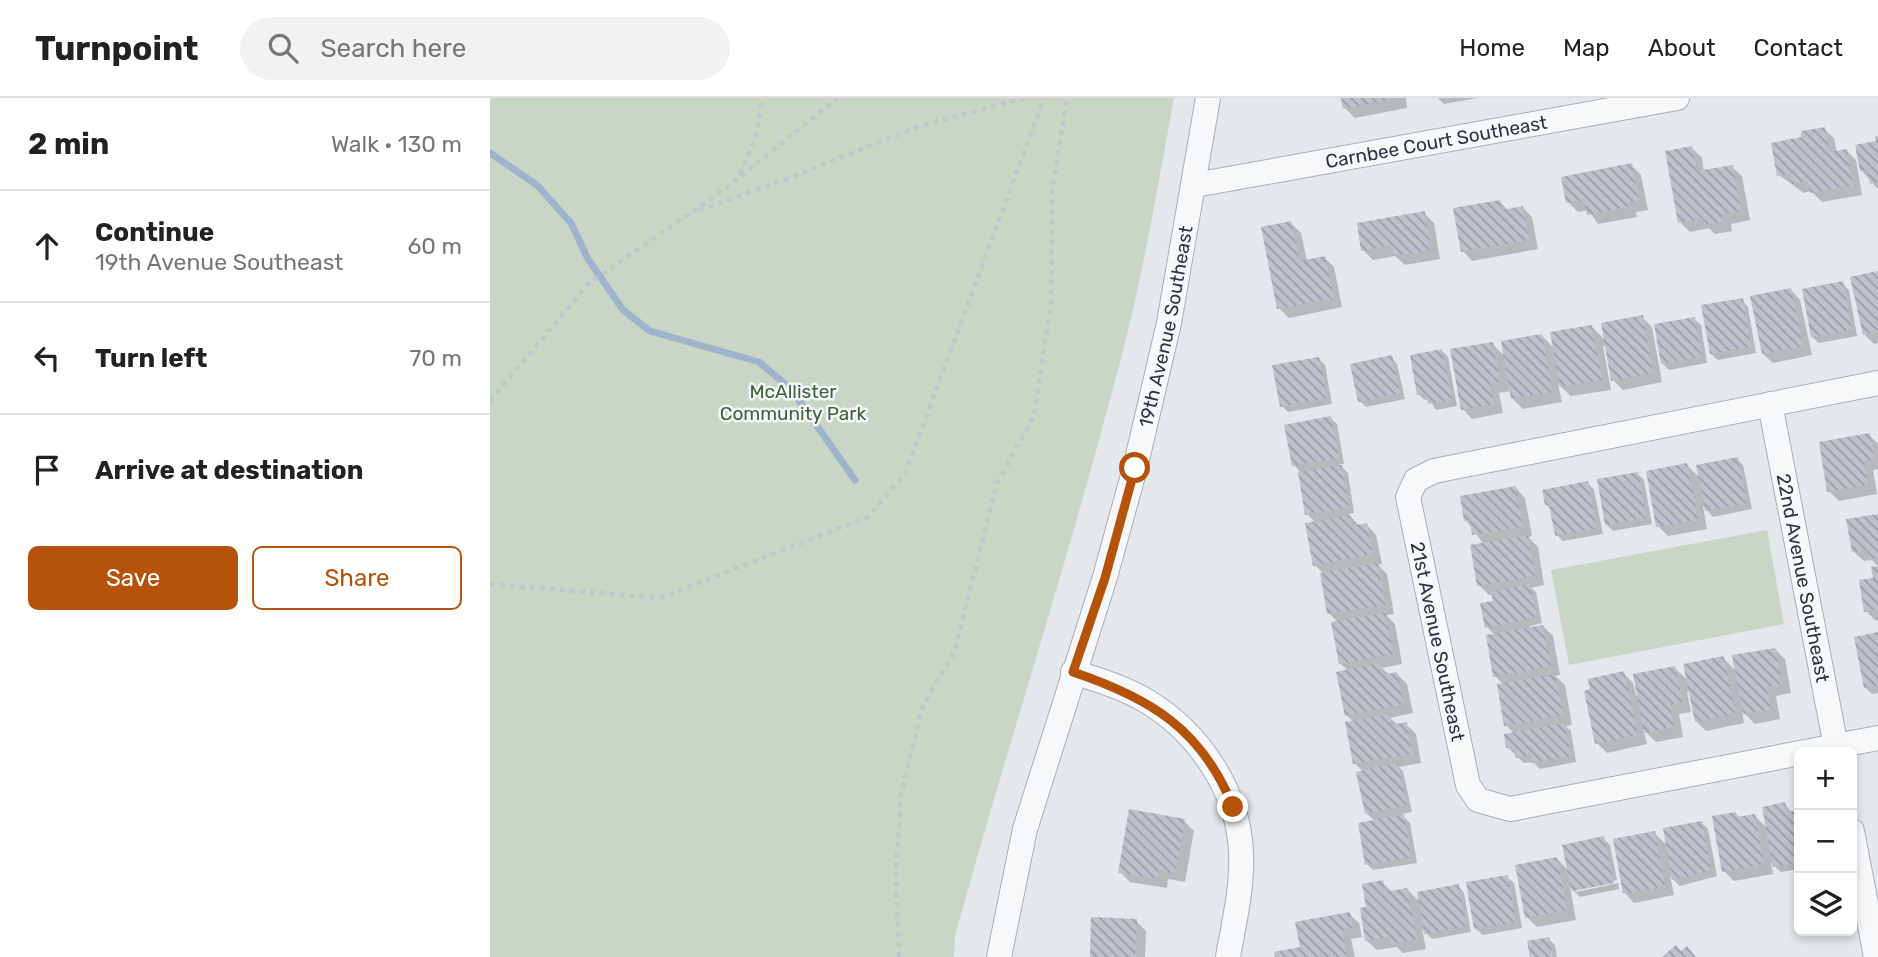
<!DOCTYPE html>
<meta charset="utf-8">
<style>
:root{--surface:#fff;--page:#f2f2f2;--text:#222;--muted:#767676;--line:#e0e0e0;--accent:#b45309}
body{margin:0;font-family:Rubik,sans-serif;background:var(--page);color:var(--text)}
.controls{position:absolute;right:21px;bottom:21px;display:grid;overflow:hidden;border-radius:10px;box-shadow:0 4px 10px #0003}
.controls button{width:63px;height:63px;display:grid;place-items:center;padding:0;border:0;border-bottom:2px solid var(--line);background:var(--surface);color:var(--text);font:35px sans-serif}
.stop{position:absolute;width:21px;height:21px;margin:-16px;border:5px solid #b45309;border-radius:50%;background:#fff}
.stop.end{background:#b45309;border-color:#fff;box-shadow:0 2px 7px #0008}
.list{margin:0;padding:0;list-style:none}
h2{display:flex;justify-content:space-between;align-items:center;height:91px;margin:0;padding:0 28px;font-size:30px}
h2 small{font-size:23px;font-weight:400;color:var(--muted)}
.list li{display:grid;grid-template-columns:46px 1fr auto;gap:21px;align-items:center;box-sizing:border-box;height:112px;padding:0 28px;border-top:2px solid var(--line)}
.list b{display:block;font-size:26px;white-space:nowrap}
.list p{margin:0;font-size:23px;white-space:nowrap;color:var(--muted)}
.list em{font-size:23px;font-style:normal;color:var(--muted)}
.actions{display:flex;gap:14px;padding:21px 28px}
.actions a{flex:1;padding:16px 0;border:2px solid var(--accent);border-radius:10px;text-align:center;font-size:24px;color:var(--accent)}
.actions .main{background:var(--accent);color:#fff}
.icon{flex:none;width:38px;height:38px;fill:none;stroke:currentColor;stroke-width:2;stroke-linecap:round;stroke-linejoin:round}
.map{position:relative;flex:none;width:1388px;height:859px;overflow:hidden}
header{display:flex;align-items:center;gap:42px;box-sizing:border-box;height:98px;padding:0 35px;background:var(--surface);border-bottom:2px solid var(--line)}
header strong{font-size:33px}
nav{display:flex;gap:38px;margin-inline-start:auto;font-size:24px}
.search{width:490px;height:63px;background:var(--page);display:flex;align-items:center;gap:18px;box-sizing:border-box;padding:0 24px;border-radius:38px;color:var(--muted);font-size:26px}
main{display:flex}
aside{flex:1;background:var(--surface)}
.map>svg:first-child{display:block}
.park{fill:#c9d6c5}
.shadow{fill:#0003}
.lines{fill:none;stroke-linecap:round;stroke-linejoin:round}
.stream{stroke:#9fb4cc;stroke-width:7}
.building{fill:url(#building-back-hatch)}
.minor-casing{stroke:#a9aeb7;stroke-width:26}
.path{stroke:#c2c5cb;stroke-width:4.5;stroke-dasharray:5 5;stroke-linecap:butt}
.minor{stroke:#f7f8fa;stroke-width:24}
.route{stroke:#b45309;stroke-width:9}
.labels{text-anchor:middle;dominant-baseline:central;stroke-width:5;stroke-linejoin:round;paint-order:stroke}
.street-label{font-size:19px;fill:#2b3445;stroke:#f4f6f9}
.park-label{font-size:19px;fill:#3f6138;stroke:#f4f6f9}
</style>
<header>
<strong>Turnpoint</strong>
<div class="search"><svg class="icon" aria-label="search" viewBox="0 0 24 24"><circle cx="10" cy="10" r="6"/><path d="M15 15l6 6"/></svg>Search here</div>
<nav><a>Home</a><a>Map</a><a>About</a><a>Contact</a></nav>
</header>
<main>
<aside>
<h2>2 min<small>Walk · 130 m</small></h2>
<ul class="list">
<li><svg class="icon" aria-label="ahead" viewBox="0 0 24 24"><path d="M12 20V5M6 11l6-6 6 6"/></svg><div><b>Continue</b><p>19th Avenue Southeast</p></div><em>60 m</em></li>
<li><svg class="icon" aria-label="left" viewBox="0 0 24 24"><path d="M17 20v-9H6M10 6l-5 5 5 5"/></svg><div><b>Turn left</b></div><em>70 m</em></li>
<li><svg class="icon" aria-label="arrive" viewBox="0 0 24 24"><path d="M6 21V4h12l-3 4 3 4H6"/></svg><div><b>Arrive at destination</b></div></li>
</ul>
<div class="actions"><a class="main">Save</a><a>Share</a></div>
</aside>
<div class="map">
<svg width="1388" height="859" viewBox="0 0 1388 859">
<defs>
<pattern id="building-back-hatch" width="6" height="6" patternUnits="userSpaceOnUse" patternTransform="scale(1.75)"><rect width="6" height="6" fill="#bbc0ca"/><path d="M-1 5l2 2M0 0l6 6M5-1l2 2" fill="none" stroke="#989da6"/></pattern>
</defs>
<rect width="100%" height="100%" fill="#e4e7ec"/>
<path class="park" d="M 0,0 L 684,0 C 668,88 653,177 630,264 C 580,457 518,646 465,838 L 464,859 L 0,859 Z
M 1277,432 L 1294,526 L 1079,567 L 1061,472 Z"/>
<path class="shadow" d="M 853,0 L 916,0 L 917,10 L 865,20 L 855,10 Z
M 948,0 L 988,0 L 954,6 Z
M 1334,31 L 1344,40 L 1347,54 L 1356,52 L 1366,62 L 1372,97 L 1332,104 L 1321,93 L 1314,95 L 1289,77 L 1313,41 Z
M 1388,40 L 1388,91 L 1371,72 Z
M 1202,50 L 1212,60 L 1214,74 L 1242,69 L 1252,78 L 1260,122 L 1241,126 L 1242,133 L 1225,136 L 1219,130 L 1200,134 L 1190,124 Z
M 1141,67 L 1151,77 L 1158,112 L 1146,114 L 1147,119 L 1108,126 L 1098,112 L 1088,114 L 1078,104 Z
M 1010,104 L 1018,112 L 1033,110 L 1042,119 L 1048,151 L 982,163 L 973,153 Z
M 934,115 L 944,125 L 950,161 L 915,167 L 905,158 L 883,162 L 873,152 Z
M 801,125 L 811,135 L 817,163 L 834,159 L 844,169 L 852,209 L 799,220 L 789,210 Z
M 1388,175 L 1388,245 L 1384,246 L 1374,236 Z
M 1352,185 L 1359,192 L 1367,238 L 1329,245 L 1322,239 Z
M 1301,192 L 1310,202 L 1322,257 L 1283,265 L 1273,256 Z
M 1252,202 L 1258,209 L 1266,255 L 1228,262 L 1221,256 Z
M 1152,219 L 1162,229 L 1172,284 L 1133,292 L 1123,282 L 1117,248 L 1113,248 L 1121,292 L 1081,298 L 1068,286 L 1072,304 L 1033,311 L 1023,301 L 1021,293 L 1009,295 L 1013,315 L 982,321 L 973,311 L 1002,246 L 1016,259 L 1052,238 L 1065,251 L 1102,229 L 1116,243 Z
M 1204,221 L 1211,227 L 1217,265 L 1179,272 L 1172,265 Z
M 952,253 L 958,259 L 967,308 L 946,312 L 939,301 L 935,302 L 928,296 Z
M 901,259 L 907,266 L 915,301 L 876,309 L 870,303 Z
M 828,260 L 835,267 L 842,306 L 798,314 L 792,308 Z
M 840,320 L 847,326 L 854,366 L 849,366 L 858,375 L 864,415 L 858,416 L 870,428 L 877,427 L 886,437 L 892,466 L 888,467 L 897,476 L 904,516 L 896,517 L 905,526 L 912,566 L 892,570 L 900,577 L 907,576 L 917,586 L 923,615 L 900,620 L 908,627 L 916,626 L 926,636 L 931,665 L 909,669 L 913,673 L 922,714 L 911,716 L 920,725 L 927,765 L 883,772 L 877,766 L 885,723 L 876,715 L 873,674 L 865,665 L 864,624 L 856,617 L 858,573 L 850,565 L 848,525 L 839,515 L 834,476 L 825,467 L 826,425 L 817,416 L 812,376 L 804,367 Z
M 1379,337 L 1388,346 L 1388,371 L 1383,372 L 1387,396 L 1349,403 L 1339,393 Z
M 1247,361 L 1253,367 L 1262,411 L 1223,419 L 1213,408 L 1217,431 L 1178,438 L 1168,428 L 1197,367 L 1211,381 Z
M 1148,376 L 1154,382 L 1162,426 L 1123,433 L 1117,427 Z
M 1098,385 L 1104,392 L 1113,436 L 1073,443 L 1067,437 L 1062,412 L 1056,407 Z
M 1026,390 L 1035,400 L 1042,438 L 1038,439 L 1048,449 L 1054,487 L 1041,490 L 1046,494 L 1052,525 L 1040,528 L 1040,531 L 1053,528 L 1063,538 L 1070,577 L 1065,578 L 1075,587 L 1082,627 L 1076,628 L 1081,633 L 1086,664 L 1050,671 L 1043,664 L 1034,665 L 1018,650 L 1024,636 L 1016,627 L 1014,587 L 1005,578 L 1005,537 L 997,529 L 1005,504 L 1003,496 L 999,497 L 989,487 L 994,447 L 976,422 Z
M 1388,417 L 1388,468 L 1382,462 L 1374,463 L 1364,454 Z
M 1388,470 L 1388,522 L 1386,523 L 1376,513 Z
M 1388,536 L 1388,595 L 1382,596 L 1376,590 Z
M 1285,551 L 1295,561 L 1301,595 L 1286,598 L 1290,621 L 1265,626 L 1252,613 L 1254,625 L 1216,633 L 1206,623 L 1200,593 L 1197,594 L 1201,614 L 1189,616 L 1193,639 L 1166,644 L 1153,631 L 1157,646 L 1117,655 L 1107,645 L 1133,575 L 1143,585 L 1146,598 L 1185,570 L 1199,584 L 1233,560 L 1247,574 Z
M 1295,706 L 1302,715 L 1309,718 L 1309,771 L 1291,774 L 1281,765 L 1283,776 L 1244,783 L 1234,773 L 1246,716 L 1250,720 L 1265,718 L 1278,731 Z
M 694,723 L 704,733 L 695,784 L 678,781 L 677,790 L 640,784 L 630,774 Z
M 1211,724 L 1218,731 L 1227,778 L 1190,788 L 1180,778 L 1184,797 L 1144,805 L 1135,795 L 1164,735 L 1178,748 Z
M 1113,740 L 1120,747 L 1127,782 L 1086,791 L 1086,794 L 1128,785 L 1129,791 L 1090,799 L 1080,789 L 1086,822 L 1047,829 L 1037,819 L 1067,761 L 1080,774 Z
M 1017,779 L 1024,785 L 1032,830 L 993,837 L 986,831 L 978,786 Z
M 892,784 L 902,794 L 917,791 L 931,805 L 968,788 L 974,795 L 981,834 L 942,841 L 932,831 L 936,851 L 913,855 L 907,849 L 887,852 L 877,843 L 878,811 Z
M 859,816 L 869,825 L 872,839 L 861,841 L 865,859 L 787,859 L 786,855 L 812,850 Z
M 603,821 L 646,823 L 656,833 L 655,859 L 602,859 Z
M 1059,841 L 1065,847 L 1067,859 L 1042,859 L 1039,844 Z"/>
<g class="lines">
<path class="stream" d="M 0,55 L 47,87 L 81,125 L 98,161 L 133,212 L 160,233 L 269,264 L 301,291 L 365,382"/>
</g>
<path class="building" d="M 851,0 L 902,0 L 902,1 L 853,11 Z
M 1335,29 L 1340,54 L 1357,51 L 1363,87 L 1320,95 L 1318,83 L 1302,86 L 1300,76 L 1287,78 L 1281,45 L 1311,39 L 1311,33 Z
M 1385,38 L 1388,38 L 1388,84 L 1380,86 L 1377,72 L 1370,73 L 1365,47 L 1386,43 Z
M 1202,48 L 1207,73 L 1243,67 L 1251,113 L 1232,116 L 1233,124 L 1214,127 L 1213,120 L 1188,125 L 1175,53 Z
M 1142,65 L 1149,102 L 1137,105 L 1138,109 L 1097,117 L 1094,102 L 1076,105 L 1071,79 Z
M 1010,102 L 1012,112 L 1033,108 L 1039,142 L 971,154 L 963,110 Z
M 935,113 L 941,152 L 903,158 L 902,147 L 871,153 L 867,125 Z
M 801,123 L 810,163 L 835,158 L 844,200 L 787,211 L 771,129 Z
M 1388,173 L 1388,233 L 1373,237 L 1360,179 Z
M 1353,183 L 1362,232 L 1321,239 L 1312,191 Z
M 1301,190 L 1313,248 L 1272,256 L 1260,198 Z
M 1253,200 L 1261,249 L 1220,256 L 1211,207 Z
M 1153,217 L 1163,275 L 1121,283 L 1111,225 Z
M 1205,219 L 1212,259 L 1171,266 L 1164,226 Z
M 1102,227 L 1112,282 L 1070,289 L 1060,234 Z
M 1052,236 L 1063,294 L 1021,301 L 1011,243 Z
M 1003,244 L 1010,284 L 1000,285 L 1004,306 L 971,312 L 960,251 Z
M 952,251 L 962,302 L 938,306 L 936,295 L 927,297 L 920,257 Z
M 902,257 L 910,295 L 868,304 L 860,266 Z
M 829,259 L 837,300 L 790,309 L 782,267 Z
M 841,318 L 849,360 L 802,368 L 794,327 Z
M 1380,335 L 1384,361 L 1374,363 L 1378,387 L 1337,394 L 1329,344 Z
M 1248,359 L 1257,405 L 1215,413 L 1206,367 Z
M 1197,365 L 1208,422 L 1166,429 L 1156,373 Z
M 852,367 L 859,409 L 815,417 L 808,374 Z
M 1148,374 L 1156,420 L 1115,427 L 1107,381 Z
M 1098,383 L 1107,430 L 1065,438 L 1059,407 L 1055,407 L 1052,392 Z
M 1026,388 L 1033,429 L 982,437 L 980,422 L 974,423 L 970,398 Z
M 1388,416 L 1388,460 L 1379,461 L 1377,452 L 1362,454 L 1356,421 Z
M 860,417 L 863,428 L 877,425 L 883,456 L 823,468 L 815,425 Z
M 1038,437 L 1045,478 L 987,488 L 980,447 Z
M 888,465 L 895,507 L 837,516 L 830,475 Z
M 1388,468 L 1388,511 L 1374,514 L 1369,482 L 1383,480 L 1381,469 Z
M 1040,486 L 1047,519 L 995,530 L 990,505 L 1003,503 L 1001,494 Z
M 896,514 L 903,556 L 849,566 L 841,524 Z
M 1053,527 L 1061,568 L 1003,579 L 996,537 Z
M 1388,534 L 1388,588 L 1374,590 L 1364,539 Z
M 1285,550 L 1292,586 L 1277,589 L 1281,612 L 1253,616 L 1242,557 Z
M 1234,558 L 1245,616 L 1205,624 L 1193,566 Z
M 890,565 L 893,577 L 907,574 L 914,606 L 855,618 L 846,574 Z
M 1185,568 L 1192,604 L 1180,606 L 1184,629 L 1154,635 L 1143,576 Z
M 1134,573 L 1148,637 L 1105,646 L 1094,593 L 1100,591 L 1098,581 Z
M 1065,576 L 1073,617 L 1014,628 L 1007,586 Z
M 900,616 L 901,627 L 917,624 L 922,656 L 863,666 L 855,624 Z
M 1075,625 L 1081,658 L 1042,665 L 1041,657 L 1026,660 L 1024,649 L 1016,650 L 1014,636 Z
M 908,665 L 917,707 L 875,716 L 866,674 Z
M 1295,704 L 1297,714 L 1306,713 L 1309,764 L 1283,769 L 1272,709 Z
M 639,711 L 695,721 L 685,776 L 669,772 L 667,781 L 628,775 Z
M 1246,714 L 1247,719 L 1265,716 L 1274,766 L 1232,774 L 1222,718 Z
M 914,716 L 921,759 L 875,767 L 868,725 Z
M 1212,723 L 1221,772 L 1182,782 L 1173,730 Z
M 1165,733 L 1175,788 L 1133,796 L 1123,741 Z
M 1114,738 L 1124,785 L 1082,793 L 1072,747 Z
M 1067,759 L 1077,812 L 1035,820 L 1025,767 Z
M 1018,777 L 1026,824 L 984,831 L 976,784 Z
M 893,782 L 895,794 L 917,790 L 927,841 L 901,846 L 900,839 L 875,843 L 870,810 L 876,809 L 872,786 Z
M 969,786 L 976,828 L 934,836 L 927,794 Z
M 860,814 L 863,830 L 852,832 L 857,859 L 785,859 L 784,854 L 810,849 L 805,824 Z
M 601,819 L 647,821 L 645,859 L 600,859 Z
M 1059,839 L 1063,859 L 1040,859 L 1037,843 Z
M 1186,847 L 1191,853 L 1197,848 L 1206,859 L 1172,859 Z"/>
<g class="lines">
<g class="minor-casing">
<g id="minor">
<path id="s1" d="M 705,87 L 1187,0"/>
<path id="s2" d="M 1388,285 L 944,373 L 926,382 L 918,399 L 978,687 L 988,702 L 1020,711 L 1388,640"/>
<path id="s3" d="M 1280,306 L 1347,654"/>
<path d="M 583,574 C 609,582 635,590 658,604 C 709,635 748,693 751,753 C 753,788 744,824 738,859"/>
<path d="M 1362,733 L 1386,859"/>
<path id="s4" d="M 509,859 L 535,731 L 615,479 L 645,370 L 679,225 L 718,0"/>
</g>
</g>
<path class="path" d="M 250,76 L 266,41 L 272,0
M 209,112 L 292,83 L 427,29 L 534,0
M 0,303 L 97,187 L 232,93 L 348,0
M 0,486 L 170,500 L 378,419 L 415,376 L 554,0
M 409,859 L 406,775 L 411,696 L 433,607 L 464,555 L 507,385 L 544,318 L 561,206 L 562,94 L 577,0"/>
<use href="#minor" class="minor"/>
</g>
<g class="lines">
<path class="route" d="M 645,370 L 615,480 L 583,574 C 660,600 712,631 743,709"/>
</g>
<g class="labels">
<g class="street-label">
<text stroke="none"><textPath href="#s1" startOffset="245">Carnbee Court Southeast</textPath></text>
<text stroke="none"><textPath href="#s4" startOffset="653">19th Avenue Southeast</textPath></text>
<text stroke="none"><textPath href="#s3" startOffset="177">22nd Avenue Southeast</textPath></text>
<text stroke="none"><textPath href="#s2" startOffset="639">21st Avenue Southeast</textPath></text>
</g>
<g class="park-label">
<text x="303" y="293">McAllister<tspan x="303" dy="22">Community Park</tspan></text>
</g>
</g>
</svg>
<div class="controls">
<button>+</button>
<button>−</button>
<button><svg class="icon" aria-label="layers" viewBox="0 0 24 24"><path d="M12 4l9 5-9 5-9-5zM3 14l9 5 9-5"/></svg></button>
</div>
<div class="stop" style="left:645px;top:370px"></div>
<div class="stop end" style="left:743px;top:709px"></div>
</div>
</main>
